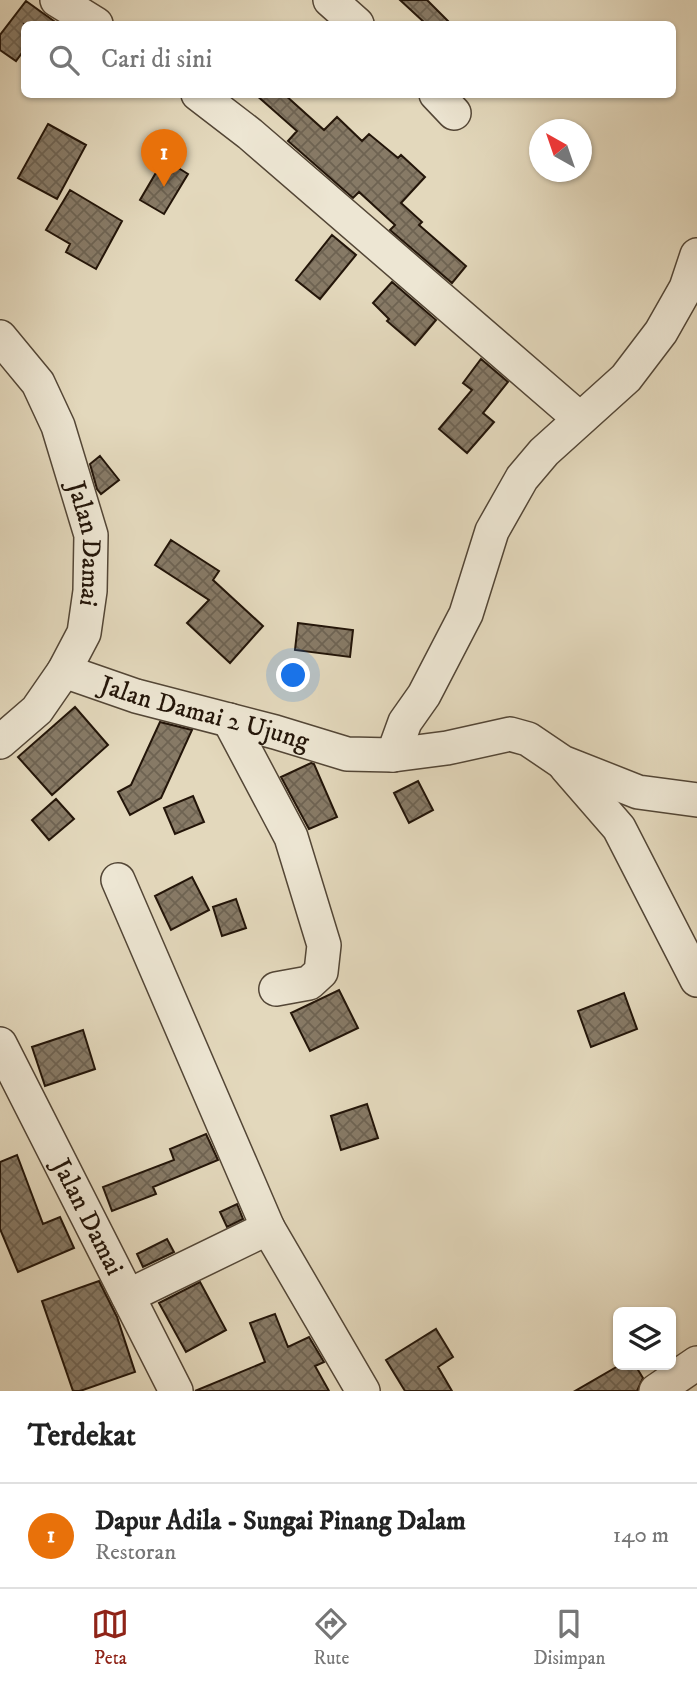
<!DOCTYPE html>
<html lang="id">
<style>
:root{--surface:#fff;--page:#f2f2f2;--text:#222;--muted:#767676;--line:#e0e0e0;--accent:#8f2418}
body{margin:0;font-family:"IM FELL DW Pica",serif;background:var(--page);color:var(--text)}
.controls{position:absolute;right:21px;bottom:21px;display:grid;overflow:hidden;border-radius:10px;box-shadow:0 2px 5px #0004}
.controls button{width:63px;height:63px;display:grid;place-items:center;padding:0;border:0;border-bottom:2px solid var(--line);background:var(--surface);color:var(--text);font:35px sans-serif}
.compass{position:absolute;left:529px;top:119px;width:63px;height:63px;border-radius:50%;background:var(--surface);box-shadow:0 2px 5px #0004;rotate:320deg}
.you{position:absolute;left:294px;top:676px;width:24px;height:24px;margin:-18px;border:5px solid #fff;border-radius:50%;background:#1a73e8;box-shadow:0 0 0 10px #1a73e833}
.badge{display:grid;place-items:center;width:46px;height:46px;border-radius:50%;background:var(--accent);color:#fff;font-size:23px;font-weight:700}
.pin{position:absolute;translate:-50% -58px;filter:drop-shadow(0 2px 4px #0008)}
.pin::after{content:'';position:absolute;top:37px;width:24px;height:21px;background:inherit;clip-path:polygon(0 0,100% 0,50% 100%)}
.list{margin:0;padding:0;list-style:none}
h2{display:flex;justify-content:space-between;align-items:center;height:91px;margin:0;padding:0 28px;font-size:30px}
h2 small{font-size:23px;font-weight:400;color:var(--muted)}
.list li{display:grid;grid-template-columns:46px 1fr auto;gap:21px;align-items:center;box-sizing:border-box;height:105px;padding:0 28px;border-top:2px solid var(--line)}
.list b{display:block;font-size:26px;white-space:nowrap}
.list p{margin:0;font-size:23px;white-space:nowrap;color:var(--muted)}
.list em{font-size:23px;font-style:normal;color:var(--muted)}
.icon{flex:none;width:38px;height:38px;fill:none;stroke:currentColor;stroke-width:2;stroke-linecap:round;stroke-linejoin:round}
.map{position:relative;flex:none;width:697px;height:1391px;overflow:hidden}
.search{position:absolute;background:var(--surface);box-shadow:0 2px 5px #0004;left:21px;right:21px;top:21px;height:77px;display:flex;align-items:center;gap:18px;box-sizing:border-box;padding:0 24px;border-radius:10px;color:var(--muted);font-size:26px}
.sheet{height:196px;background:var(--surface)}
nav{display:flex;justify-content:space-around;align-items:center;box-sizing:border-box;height:98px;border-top:2px solid var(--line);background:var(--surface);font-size:19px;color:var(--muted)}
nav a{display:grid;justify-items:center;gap:4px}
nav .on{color:var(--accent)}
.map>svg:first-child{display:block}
.building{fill:url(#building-cross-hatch);stroke:#231509;stroke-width:2}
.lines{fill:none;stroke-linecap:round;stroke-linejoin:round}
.minor-casing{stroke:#534636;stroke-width:36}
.minor{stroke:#ede6d3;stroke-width:33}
.labels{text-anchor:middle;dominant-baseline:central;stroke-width:6;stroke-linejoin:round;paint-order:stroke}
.street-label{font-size:26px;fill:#231509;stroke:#ede6d3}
</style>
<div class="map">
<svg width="697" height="1391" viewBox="0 0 697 1391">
<defs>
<pattern id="building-cross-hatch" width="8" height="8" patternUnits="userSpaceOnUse" patternTransform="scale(1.75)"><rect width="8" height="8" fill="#877a66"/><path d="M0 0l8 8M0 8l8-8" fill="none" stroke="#6e6352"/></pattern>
</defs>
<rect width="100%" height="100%" fill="#e3d8bc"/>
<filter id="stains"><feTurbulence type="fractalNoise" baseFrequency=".00286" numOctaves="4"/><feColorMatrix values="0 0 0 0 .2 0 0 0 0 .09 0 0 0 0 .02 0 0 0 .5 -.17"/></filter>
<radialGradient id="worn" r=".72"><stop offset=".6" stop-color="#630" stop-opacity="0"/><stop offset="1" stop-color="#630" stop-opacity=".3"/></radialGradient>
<path class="building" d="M 400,0 L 427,0 L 451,24 L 426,24 Z
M 26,1 L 58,24 L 24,24 L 24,50 L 16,61 L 0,50 L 0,35 Z
M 255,94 L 284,94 L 324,130 L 337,117 L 362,141 L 369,134 L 398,158 L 401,155 L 425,177 L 401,203 L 422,222 L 419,225 L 466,266 L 452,283 L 390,230 L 395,225 L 359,192 L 353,198 L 288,141 L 297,131 Z
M 48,124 L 86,145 L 57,199 L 18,178 Z
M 164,159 L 188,174 L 164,214 L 140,200 Z
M 70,190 L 122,221 L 96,269 L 66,252 L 70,244 L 46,230 Z
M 332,235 L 356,255 L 320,299 L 296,280 Z
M 392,282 L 436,320 L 415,345 L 387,321 L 389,319 L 373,303 Z
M 481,359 L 508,382 L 483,413 L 494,422 L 467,453 L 439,429 L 472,390 L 463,383 Z
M 100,456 L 119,480 L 101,494 L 97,489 L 90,464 Z
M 171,540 L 219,571 L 213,580 L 263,626 L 230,663 L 187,623 L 209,600 L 155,565 Z
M 298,623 L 353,630 L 350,657 L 295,650 Z
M 75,707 L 108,745 L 52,795 L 18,757 Z
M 160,722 L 192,730 L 161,798 L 130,815 L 118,792 L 131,785 Z
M 311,763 L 314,764 L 337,817 L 309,829 L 281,777 Z
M 418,781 L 433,810 L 409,823 L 394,793 Z
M 193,796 L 204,822 L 175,834 L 164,808 Z
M 56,799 L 74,819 L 49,840 L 32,820 Z
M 192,877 L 209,910 L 171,930 L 155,896 Z
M 236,899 L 246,928 L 222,936 L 213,907 Z
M 339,990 L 358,1028 L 310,1051 L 291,1013 Z
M 624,993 L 637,1029 L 591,1047 L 578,1011 Z
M 83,1030 L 95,1069 L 45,1086 L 32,1047 Z
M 367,1104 L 378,1138 L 341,1150 L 331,1116 Z
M 206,1134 L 218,1160 L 153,1187 L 156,1194 L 112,1211 L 103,1187 L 174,1160 L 170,1149 Z
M 17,1155 L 43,1224 L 60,1217 L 74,1248 L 18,1272 L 0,1229 L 0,1162 Z
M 237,1204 L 243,1219 L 227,1227 L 220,1212 Z
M 167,1239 L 174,1252 L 143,1267 L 137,1254 Z
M 99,1281 L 117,1317 L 135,1372 L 80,1391 L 73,1391 L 42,1301 Z
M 200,1282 L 226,1330 L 186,1352 L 159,1303 Z
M 275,1314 L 288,1347 L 309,1337 L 324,1362 L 315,1366 L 329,1391 L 195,1391 L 265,1362 L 250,1323 Z
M 436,1329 L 453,1357 L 438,1367 L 452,1391 L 405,1391 L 386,1360 Z
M 620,1365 L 635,1365 L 643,1378 L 637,1391 L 575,1391 Z"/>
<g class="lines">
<g class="minor-casing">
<g id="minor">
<path d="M 57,0 L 96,24"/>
<path d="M 330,0 L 357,24"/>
<path d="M 198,94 L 250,134 L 580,419"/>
<path d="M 436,94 L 454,113"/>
<path id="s1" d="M 0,337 L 38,383 L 58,426 L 91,535 L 90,591 L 84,633 L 64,671 L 37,710 L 0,742"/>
<path id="s2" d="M 64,671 L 136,696 L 275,732 L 347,754 L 393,755 L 447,748 L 510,734 L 528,739 L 562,762 L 638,792 L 697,800"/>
<path d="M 229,720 L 291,837 L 324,945 L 321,972 L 309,983 L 276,989"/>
<path d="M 393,755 L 405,722 L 424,695 L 466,614 L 492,531 L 522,478 L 544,452 L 626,378 L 661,332 L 686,288 L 697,255"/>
<path d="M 566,767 L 619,828 L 697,980"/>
<path d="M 118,880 L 268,1228"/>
<path id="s3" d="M 0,1044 L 176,1391"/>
<path d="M 128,1296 L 268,1228 L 363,1391"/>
<path d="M 656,1391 L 697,1363"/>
</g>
</g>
<use href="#minor" class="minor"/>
</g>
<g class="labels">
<g class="street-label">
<text stroke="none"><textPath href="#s1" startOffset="229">Jalan Damai</textPath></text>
<text stroke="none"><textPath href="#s2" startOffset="147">Jalan Damai 2 Ujung</textPath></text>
<text stroke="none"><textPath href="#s3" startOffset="194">Jalan Damai</textPath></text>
</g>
</g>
<rect width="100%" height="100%" filter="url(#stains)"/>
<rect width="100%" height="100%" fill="url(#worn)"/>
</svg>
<div class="controls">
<button><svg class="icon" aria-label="layers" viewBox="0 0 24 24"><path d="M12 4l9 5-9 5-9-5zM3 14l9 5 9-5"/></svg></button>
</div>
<svg class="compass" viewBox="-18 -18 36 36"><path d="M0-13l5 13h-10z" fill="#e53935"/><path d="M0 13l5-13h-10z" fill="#767676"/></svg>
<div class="you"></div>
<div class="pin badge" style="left:164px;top:187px;background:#e8710a">1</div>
<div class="search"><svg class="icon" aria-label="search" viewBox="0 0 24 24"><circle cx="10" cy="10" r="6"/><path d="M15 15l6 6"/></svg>Cari di sini</div>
</div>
<section class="sheet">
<h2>Terdekat<small></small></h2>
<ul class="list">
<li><span class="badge" style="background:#e8710a">1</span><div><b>Dapur Adila - Sungai Pinang Dalam</b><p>Restoran</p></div><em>140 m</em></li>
</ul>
</section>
<nav>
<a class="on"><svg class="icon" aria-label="map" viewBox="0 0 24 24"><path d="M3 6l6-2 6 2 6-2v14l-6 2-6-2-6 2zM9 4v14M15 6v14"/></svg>Peta</a>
<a><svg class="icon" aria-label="directions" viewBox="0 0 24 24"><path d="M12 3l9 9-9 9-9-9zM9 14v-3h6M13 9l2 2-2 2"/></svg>Rute</a>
<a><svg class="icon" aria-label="saved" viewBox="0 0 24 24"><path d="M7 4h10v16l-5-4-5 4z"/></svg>Disimpan</a>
</nav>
